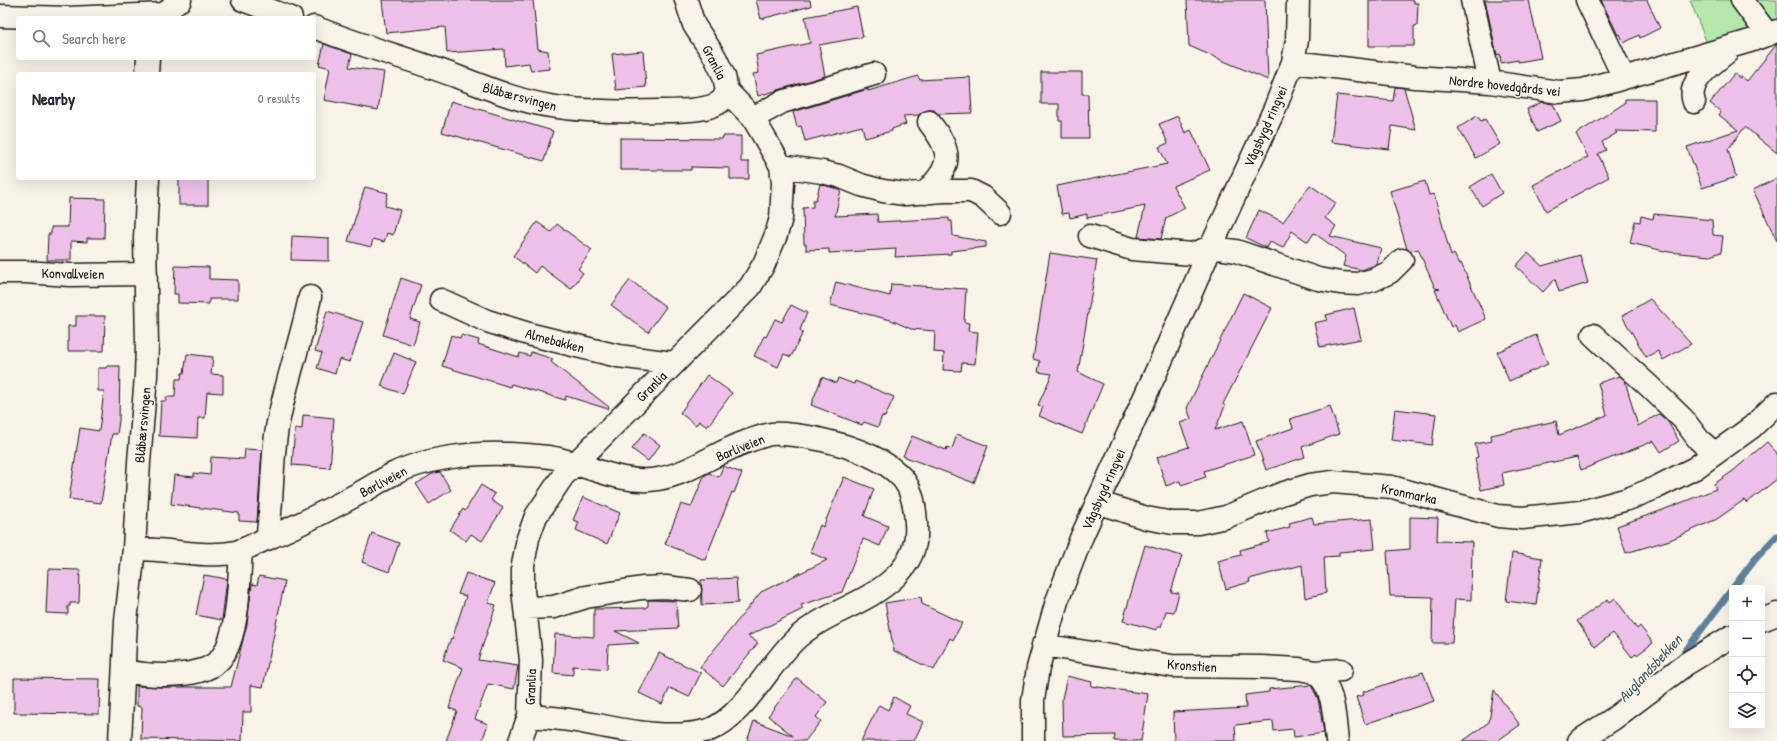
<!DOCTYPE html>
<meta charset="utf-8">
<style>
:root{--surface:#fff;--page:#f7f7f7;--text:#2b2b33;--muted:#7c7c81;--line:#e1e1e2}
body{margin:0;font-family:"Patrick Hand",sans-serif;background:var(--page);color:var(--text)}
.controls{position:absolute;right:12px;bottom:12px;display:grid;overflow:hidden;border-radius:4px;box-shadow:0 4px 16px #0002}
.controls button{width:36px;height:36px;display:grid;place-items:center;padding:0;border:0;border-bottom:1px solid var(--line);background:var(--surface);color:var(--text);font:20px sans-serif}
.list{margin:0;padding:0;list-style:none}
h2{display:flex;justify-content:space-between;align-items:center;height:52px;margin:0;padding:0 16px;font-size:17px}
h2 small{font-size:13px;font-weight:400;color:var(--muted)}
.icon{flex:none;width:22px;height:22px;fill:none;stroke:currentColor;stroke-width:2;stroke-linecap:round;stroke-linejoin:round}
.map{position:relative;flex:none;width:1777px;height:741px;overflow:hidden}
.search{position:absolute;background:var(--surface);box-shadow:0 4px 16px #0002;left:16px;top:16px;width:300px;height:44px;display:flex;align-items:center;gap:10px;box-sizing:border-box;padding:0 14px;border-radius:4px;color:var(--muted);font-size:15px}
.panel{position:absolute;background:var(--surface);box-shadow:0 4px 16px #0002;left:16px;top:72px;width:300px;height:108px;border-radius:4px}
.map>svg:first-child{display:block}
.green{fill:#b5e8a8;stroke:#688262}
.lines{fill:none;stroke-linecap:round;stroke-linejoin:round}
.stream{stroke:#608199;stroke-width:7}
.building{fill:#edc1e7;stroke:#1c1c1c}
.minor-casing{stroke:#1c1c1c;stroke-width:25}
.minor{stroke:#f7f3e8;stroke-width:22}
.labels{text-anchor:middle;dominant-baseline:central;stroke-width:3;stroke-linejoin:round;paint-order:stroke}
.street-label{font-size:14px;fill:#1c1c1c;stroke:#f7f3e8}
.water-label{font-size:15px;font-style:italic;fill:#445765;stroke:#f7f3e8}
</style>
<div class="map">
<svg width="1777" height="741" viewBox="0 0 1777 741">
<rect width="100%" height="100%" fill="#f7f3e8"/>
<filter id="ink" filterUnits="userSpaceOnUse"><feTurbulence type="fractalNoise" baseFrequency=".025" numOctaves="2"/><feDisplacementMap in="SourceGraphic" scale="8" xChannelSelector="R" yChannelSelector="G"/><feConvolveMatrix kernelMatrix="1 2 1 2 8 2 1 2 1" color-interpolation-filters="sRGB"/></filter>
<g filter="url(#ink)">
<path class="green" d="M 1690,0 L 1777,0 L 1777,24 L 1708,46 Z"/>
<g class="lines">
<path class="stream" d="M 1733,588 L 1756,558 L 1777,536
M 1680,658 L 1732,589"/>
</g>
<path class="building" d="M 382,0 L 533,0 L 538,49 L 548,51 L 550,69 L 531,71 L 529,63 L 505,66 L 504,49 L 447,53 L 445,27 L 386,33 Z
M 756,0 L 810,0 L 811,6 L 761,19 Z
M 1187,0 L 1265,0 L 1268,80 L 1189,46 Z
M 1369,0 L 1414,0 L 1414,3 L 1418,3 L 1417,26 L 1414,26 L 1414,46 L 1369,46 Z
M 1485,0 L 1529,0 L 1541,58 L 1518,62 L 1518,60 L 1501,63 L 1500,54 L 1497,55 Z
M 1601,0 L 1647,0 L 1660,28 L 1640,38 L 1639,35 L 1624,43 L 1620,34 L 1618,35 Z
M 857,7 L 863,37 L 819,45 L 825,76 L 758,96 L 753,74 L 759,73 L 756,55 L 810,43 L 805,17 Z
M 324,44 L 352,54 L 349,67 L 384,72 L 378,110 L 324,100 L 330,68 L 319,65 Z
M 1777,44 L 1777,153 L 1745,127 L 1728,149 L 1736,177 L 1702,188 L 1687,147 L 1738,130 L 1719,115 L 1721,112 L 1710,103 L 1734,74 L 1740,78 L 1741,76 L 1747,81 Z
M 643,51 L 646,87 L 616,90 L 612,54 Z
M 1041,72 L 1082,72 L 1082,94 L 1088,94 L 1089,138 L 1062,138 L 1062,121 L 1059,121 L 1059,104 L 1041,104 Z
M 918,76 L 920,80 L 970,77 L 972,113 L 938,114 L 934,110 L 928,110 L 922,112 L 919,115 L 903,116 L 906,124 L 892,129 L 892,131 L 865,138 L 862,126 L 805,141 L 801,126 L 797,127 L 793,112 L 868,89 L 868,91 Z
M 1395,87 L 1404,88 L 1416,130 L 1392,126 L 1389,149 L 1331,142 L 1337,95 L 1393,101 Z
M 1625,99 L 1655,99 L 1655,132 L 1615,131 L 1617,133 L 1602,142 L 1606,150 L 1598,154 L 1609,177 L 1546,211 L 1533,185 L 1588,157 L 1576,134 L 1625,103 Z
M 451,101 L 553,131 L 544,161 L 442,132 Z
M 1542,102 L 1553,104 L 1561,121 L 1537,132 L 1527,109 Z
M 1178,116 L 1185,133 L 1191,130 L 1210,170 L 1173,186 L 1185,208 L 1166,218 L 1161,239 L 1138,237 L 1145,206 L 1087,218 L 1087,214 L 1070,218 L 1069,213 L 1062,214 L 1057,186 L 1167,164 L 1159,147 L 1168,143 L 1159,124 Z
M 1477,116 L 1481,121 L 1485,119 L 1500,144 L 1476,158 L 1458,128 Z
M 723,136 L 741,136 L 741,162 L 749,162 L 749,179 L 730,179 L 730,168 L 691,167 L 691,170 L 620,170 L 620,138 L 722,139 Z
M 1491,174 L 1502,193 L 1482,206 L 1470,187 Z
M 179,178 L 208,178 L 208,205 L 179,205 Z
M 1777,178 L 1777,241 L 1753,190 Z
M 1425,181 L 1429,195 L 1434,194 L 1451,256 L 1454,254 L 1459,264 L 1461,263 L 1486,319 L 1458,332 L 1455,325 L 1451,327 L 1435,290 L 1440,289 L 1435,288 L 1418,249 L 1411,251 L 1407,249 L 1390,191 Z
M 820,184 L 841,190 L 835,216 L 877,214 L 878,222 L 949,218 L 949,221 L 952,221 L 953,236 L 986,242 L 986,247 L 951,251 L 951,254 L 895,257 L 896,249 L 829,253 L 829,249 L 806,250 L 806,244 L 804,244 L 803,208 L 813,207 L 813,200 L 816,200 Z
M 1310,185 L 1336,203 L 1325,218 L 1336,226 L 1330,236 L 1381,248 L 1377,264 L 1362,270 L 1343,266 L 1346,256 L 1314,233 L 1308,242 L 1292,231 L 1283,248 L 1270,242 L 1267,248 L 1246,238 L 1259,210 L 1283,222 Z
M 365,187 L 388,193 L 385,206 L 400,210 L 393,235 L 387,233 L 384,242 L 373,239 L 371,247 L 348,241 Z
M 69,198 L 105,199 L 104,238 L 87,238 L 87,242 L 71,241 L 71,260 L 47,260 L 48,234 L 51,234 L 51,227 L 68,227 Z
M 1654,214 L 1712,220 L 1713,235 L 1723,236 L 1721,252 L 1710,256 L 1669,252 L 1630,243 L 1635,221 L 1640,222 L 1641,216 L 1653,219 Z
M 537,222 L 551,232 L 557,224 L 592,250 L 578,269 L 583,273 L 571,289 L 540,266 L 535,273 L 513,256 Z
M 292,236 L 329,238 L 329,261 L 291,260 Z
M 1050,253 L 1097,260 L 1078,372 L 1103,384 L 1082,434 L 1039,416 L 1043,407 L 1038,405 L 1052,374 L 1038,372 L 1040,361 L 1033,359 Z
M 1528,253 L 1542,266 L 1580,255 L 1588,283 L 1559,292 L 1555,279 L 1543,292 L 1516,266 Z
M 175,266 L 209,267 L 209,279 L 238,280 L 238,299 L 209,299 L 209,304 L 178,303 L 178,294 L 174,294 Z
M 401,278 L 421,285 L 410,319 L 420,322 L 413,345 L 383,335 Z
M 630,280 L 666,307 L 648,332 L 611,305 Z
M 836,282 L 890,296 L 891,284 L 966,289 L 964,322 L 969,323 L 968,331 L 978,332 L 975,364 L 962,363 L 961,371 L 943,370 L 944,353 L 934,352 L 935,331 L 911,329 L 891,320 L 830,305 Z
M 1243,293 L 1272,308 L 1223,404 L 1225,406 L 1215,430 L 1243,421 L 1254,455 L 1204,471 L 1206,477 L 1181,485 L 1180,481 L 1166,486 L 1157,457 L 1189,447 L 1180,423 L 1191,419 L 1187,408 Z
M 1650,299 L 1691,344 L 1663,360 L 1658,351 L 1646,357 L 1622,316 Z
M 791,305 L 807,313 L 800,330 L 803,332 L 791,357 L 784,354 L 778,367 L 754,356 L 764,336 L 766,337 L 775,319 L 782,322 Z
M 1354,308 L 1361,339 L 1320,347 L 1314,323 L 1327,320 L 1326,315 Z
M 327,311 L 363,322 L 350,362 L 339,359 L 335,374 L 317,368 L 322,353 L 315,351 Z
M 76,316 L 105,316 L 104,351 L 68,351 L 68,326 L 76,326 Z
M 451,335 L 460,338 L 461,335 L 479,340 L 478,344 L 519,357 L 520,353 L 530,356 L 531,352 L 553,359 L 551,362 L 609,407 L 608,409 L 566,396 L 565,400 L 511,384 L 510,387 L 442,366 Z
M 1536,335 L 1548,364 L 1509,381 L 1497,352 Z
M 394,353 L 416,362 L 403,394 L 381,386 Z
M 187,354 L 213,357 L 211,374 L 223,375 L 223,393 L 207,392 L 205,418 L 198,418 L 197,438 L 159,436 L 161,401 L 166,401 L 166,397 L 175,397 L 176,379 L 181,379 L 182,373 L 184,373 Z
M 107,366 L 120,366 L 119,421 L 117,434 L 112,434 L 101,503 L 69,499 L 80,428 L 99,431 L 104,391 L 98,391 L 98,368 L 106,368 Z
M 707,375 L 732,393 L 707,427 L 699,421 L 696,425 L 680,413 Z
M 1620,376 L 1625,381 L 1638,426 L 1659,414 L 1668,422 L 1679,441 L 1661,452 L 1654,441 L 1581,470 L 1577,457 L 1502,473 L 1504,485 L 1481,490 L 1475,458 L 1478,457 L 1475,444 L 1492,441 L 1491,435 L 1556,421 L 1559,435 L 1607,415 L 1598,383 Z
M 822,377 L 836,383 L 838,378 L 854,384 L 855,381 L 894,397 L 885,417 L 882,416 L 878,427 L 864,422 L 862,425 L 811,405 Z
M 1330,406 L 1339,434 L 1302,447 L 1305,457 L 1266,470 L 1256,441 L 1293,428 L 1290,419 Z
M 1395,409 L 1436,414 L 1432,445 L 1391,440 Z
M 303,415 L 334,418 L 330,468 L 292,465 L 295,428 L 302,429 Z
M 644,433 L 660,445 L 648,461 L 632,449 Z
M 957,434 L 988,446 L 974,483 L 903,456 L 912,436 L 946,450 L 947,447 L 952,449 Z
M 1767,442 L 1777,453 L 1777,479 L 1747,503 L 1744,500 L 1717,519 L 1670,540 L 1626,553 L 1617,526 L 1660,511 L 1716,489 L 1714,484 L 1733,471 Z
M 245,449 L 262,450 L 257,522 L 239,521 L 239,513 L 171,504 L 174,475 L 194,477 L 194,473 L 210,475 L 211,457 L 244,459 Z
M 723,466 L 742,473 L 734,493 L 732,492 L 705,560 L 665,544 L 681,504 L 691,507 L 704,476 L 709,473 L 719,477 Z
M 440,472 L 451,490 L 429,504 L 416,484 L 434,473 Z
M 844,477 L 874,489 L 864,516 L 888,526 L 880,546 L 863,539 L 842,592 L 801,605 L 803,609 L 748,636 L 758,643 L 723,686 L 700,667 L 761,592 L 827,560 L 810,552 L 820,525 L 823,527 Z
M 481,485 L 495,494 L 491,500 L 503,508 L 482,541 L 471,534 L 466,541 L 450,530 L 463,509 L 465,511 Z
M 583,497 L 620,513 L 607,544 L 576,530 L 579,522 L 573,520 Z
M 1312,517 L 1314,524 L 1372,519 L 1375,549 L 1339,552 L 1339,556 L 1324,557 L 1326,593 L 1305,598 L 1302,565 L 1249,579 L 1250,582 L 1226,589 L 1218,561 L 1241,555 L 1240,550 L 1269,542 L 1267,533 L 1290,527 L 1289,523 Z
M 1410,517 L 1438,518 L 1437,541 L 1472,542 L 1471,600 L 1455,599 L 1452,643 L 1432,643 L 1433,597 L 1390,596 L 1387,551 L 1410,549 Z
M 372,533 L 399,543 L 389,572 L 362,562 Z
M 1145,545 L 1182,556 L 1171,592 L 1179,593 L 1174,612 L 1166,611 L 1161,627 L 1157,627 L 1157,630 L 1123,621 Z
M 1512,553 L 1542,558 L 1536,605 L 1506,601 Z
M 48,569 L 80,570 L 79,603 L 70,603 L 70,606 L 68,606 L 68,614 L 46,613 Z
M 466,573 L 495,583 L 488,603 L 496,605 L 478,660 L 518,666 L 514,689 L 488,684 L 475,719 L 488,724 L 482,741 L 446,741 L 457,711 L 449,708 L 463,668 L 443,660 L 451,638 L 452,639 L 466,596 L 458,594 Z
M 204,575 L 227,579 L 222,620 L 196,615 Z
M 259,576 L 285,581 L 263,687 L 251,685 L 251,712 L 243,712 L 242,741 L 141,739 L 142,707 L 137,706 L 137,686 L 161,687 L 231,687 L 247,624 L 252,584 L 257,585 Z
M 736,578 L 738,603 L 702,605 L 701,580 Z
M 921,597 L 922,604 L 962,623 L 953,640 L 950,638 L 934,670 L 894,651 L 885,603 Z
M 1615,598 L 1637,629 L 1640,626 L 1653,643 L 1637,655 L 1636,654 L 1632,657 L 1613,633 L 1595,647 L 1577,621 L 1608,599 L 1610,602 Z
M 648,600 L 676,601 L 678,628 L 615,631 L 639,643 L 608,645 L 607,669 L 573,666 L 573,675 L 553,673 L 555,634 L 594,637 L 594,609 L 646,608 L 646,607 L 648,606 Z
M 659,653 L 701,673 L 689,697 L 670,688 L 662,704 L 639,693 Z
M 1423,672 L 1434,701 L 1365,724 L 1356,697 L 1364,695 L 1363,692 Z
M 1067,676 L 1092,682 L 1091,686 L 1148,694 L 1141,741 L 1114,741 L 1115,735 L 1063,736 L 1062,699 Z
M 14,678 L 100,679 L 99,714 L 14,713 Z
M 797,678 L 827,702 L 816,717 L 821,721 L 805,741 L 747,741 L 754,721 L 793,736 L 768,716 Z
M 1311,685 L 1318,699 L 1324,733 L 1294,737 L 1293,729 L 1274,731 L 1273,721 L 1235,725 L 1236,741 L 1174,741 L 1173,712 L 1246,708 L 1245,695 L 1269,692 L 1269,689 Z
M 1494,690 L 1520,725 L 1497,741 L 1463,741 L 1489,722 Z
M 894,697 L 910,706 L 906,714 L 923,722 L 914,741 L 861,741 L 879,705 L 888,710 Z"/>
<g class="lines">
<g class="minor-casing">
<path id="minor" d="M 243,0 L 291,18
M 1472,0 L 1490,82
M 1587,0 L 1624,78
M 1742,0 L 1768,35
M 0,16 L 68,18 L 164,14
M 162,18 L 176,2 L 180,0
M 314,27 C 361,46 410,59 458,77 C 488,88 518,101 550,106 C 587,112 625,112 662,111 C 677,111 710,111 721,101 C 724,99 725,94 727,91
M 1293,62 L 1415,77 L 1490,82 L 1559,92 L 1583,90 L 1750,41 L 1777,31
M 147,74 L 148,58
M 1694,102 C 1686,81 1714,63 1727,52
M 753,118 L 782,102 L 874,74
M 781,166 L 822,172 L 839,176 L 861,185 L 883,191 L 905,194 L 944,191 L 971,191 L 983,197 L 1000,213
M 925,193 C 953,165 953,153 929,122
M 1090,236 L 1132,249 L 1192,254 L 1211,247 L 1236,251 L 1318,279 L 1340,283 L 1358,284 L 1373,280 L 1390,272 L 1402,260
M 0,272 L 25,272 L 70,275 L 146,274
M 441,300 L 487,321 L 532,335 L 618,356 L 673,363
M 1593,335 L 1650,387 L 1683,419 L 1699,440 L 1714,453
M 1097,502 L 1146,518 L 1173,523 L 1198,523 L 1226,517 L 1281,494 L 1310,485 L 1333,482 L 1392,487 L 1498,516 L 1522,518 L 1580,512 L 1628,499 L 1655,488 L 1695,468 L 1752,427 L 1777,403
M 267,539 C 273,502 271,465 277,428 C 285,384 301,342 310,297
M 134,549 C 168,548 203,559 236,552 C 249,548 260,541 273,536 C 302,524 330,509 358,494 C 370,488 381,480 393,474 C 411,465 432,460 452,457 C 476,453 501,453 526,455 C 537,456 549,456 559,459 C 591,467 625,485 658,479 C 692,473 719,450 751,440 C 757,438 765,435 771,434 C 783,433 806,436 818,439 C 846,445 883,456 903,479 C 913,491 915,508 916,523 C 918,545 911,562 895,577 C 867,604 826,612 797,638 C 770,662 744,717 709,730 C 669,741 623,730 582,722 C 564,719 547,717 529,716
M 526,608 L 554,607 L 586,597 L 642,588 L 666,587 L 690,590
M 1762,620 L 1777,614
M 1043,645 L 1172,666 L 1261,667 L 1299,669 L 1315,672 L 1341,670
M 124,671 C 149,676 204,680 221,658 C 239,635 239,579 241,550
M 1315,672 C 1335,688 1334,718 1337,741
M 120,741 L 126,621 L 134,549 L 139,462 L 146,376 L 147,345 L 145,238 L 148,178
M 520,741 L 529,716 L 531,660 L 523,590 L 523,565 L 528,538 L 536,516 L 563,476 L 750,287 L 764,264 L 776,235 L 781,218 L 783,183 L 781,166 L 753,118 L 727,91 L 724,76 L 715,57 L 694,25 L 686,0
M 1033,741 L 1033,700 L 1038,668 L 1057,601 L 1082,536 L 1161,361 L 1211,247 L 1275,108 L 1293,62 L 1297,40 L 1298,0
M 1579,741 L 1613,719 L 1686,664 L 1732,636"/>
</g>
<use href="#minor" class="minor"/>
</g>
</g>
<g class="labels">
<g class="street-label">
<text transform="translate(715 62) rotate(63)">Granlia</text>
<text transform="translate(1505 85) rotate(6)">Nordre hovedgårds vei</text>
<text transform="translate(520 96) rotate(15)">Blåbærsvingen</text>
<text transform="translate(1265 126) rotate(-66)">Vågsbygd ringvei</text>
<text transform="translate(73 273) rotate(1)">Konvallveien</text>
<text transform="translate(555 340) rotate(15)">Almebakken</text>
<text transform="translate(651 386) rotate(-45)">Granlia</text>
<text transform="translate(142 425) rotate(-85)">Blåbærsvingen</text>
<text transform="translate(740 447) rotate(-22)">Barliveien</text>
<text transform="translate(383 481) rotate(-28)">Barliveien</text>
<text transform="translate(1103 489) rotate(-66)">Vågsbygd ringvei</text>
<text transform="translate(1409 493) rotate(12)">Kronmarka</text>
<text transform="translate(1192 665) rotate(4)">Kronstien</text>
<text transform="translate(530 687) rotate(-88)">Granlia</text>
</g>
<g class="water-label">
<text transform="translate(1650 668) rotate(-47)">Auglandsbekken</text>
</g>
</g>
</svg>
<div class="controls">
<button>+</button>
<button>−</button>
<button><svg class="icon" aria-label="locate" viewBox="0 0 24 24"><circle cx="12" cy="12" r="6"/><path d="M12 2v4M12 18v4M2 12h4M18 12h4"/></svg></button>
<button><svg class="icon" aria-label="layers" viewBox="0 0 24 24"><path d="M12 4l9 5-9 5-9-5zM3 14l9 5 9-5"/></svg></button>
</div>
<div class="search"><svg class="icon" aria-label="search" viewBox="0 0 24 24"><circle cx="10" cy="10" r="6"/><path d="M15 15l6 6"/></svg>Search here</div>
<section class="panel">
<h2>Nearby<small>0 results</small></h2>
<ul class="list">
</ul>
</section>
</div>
